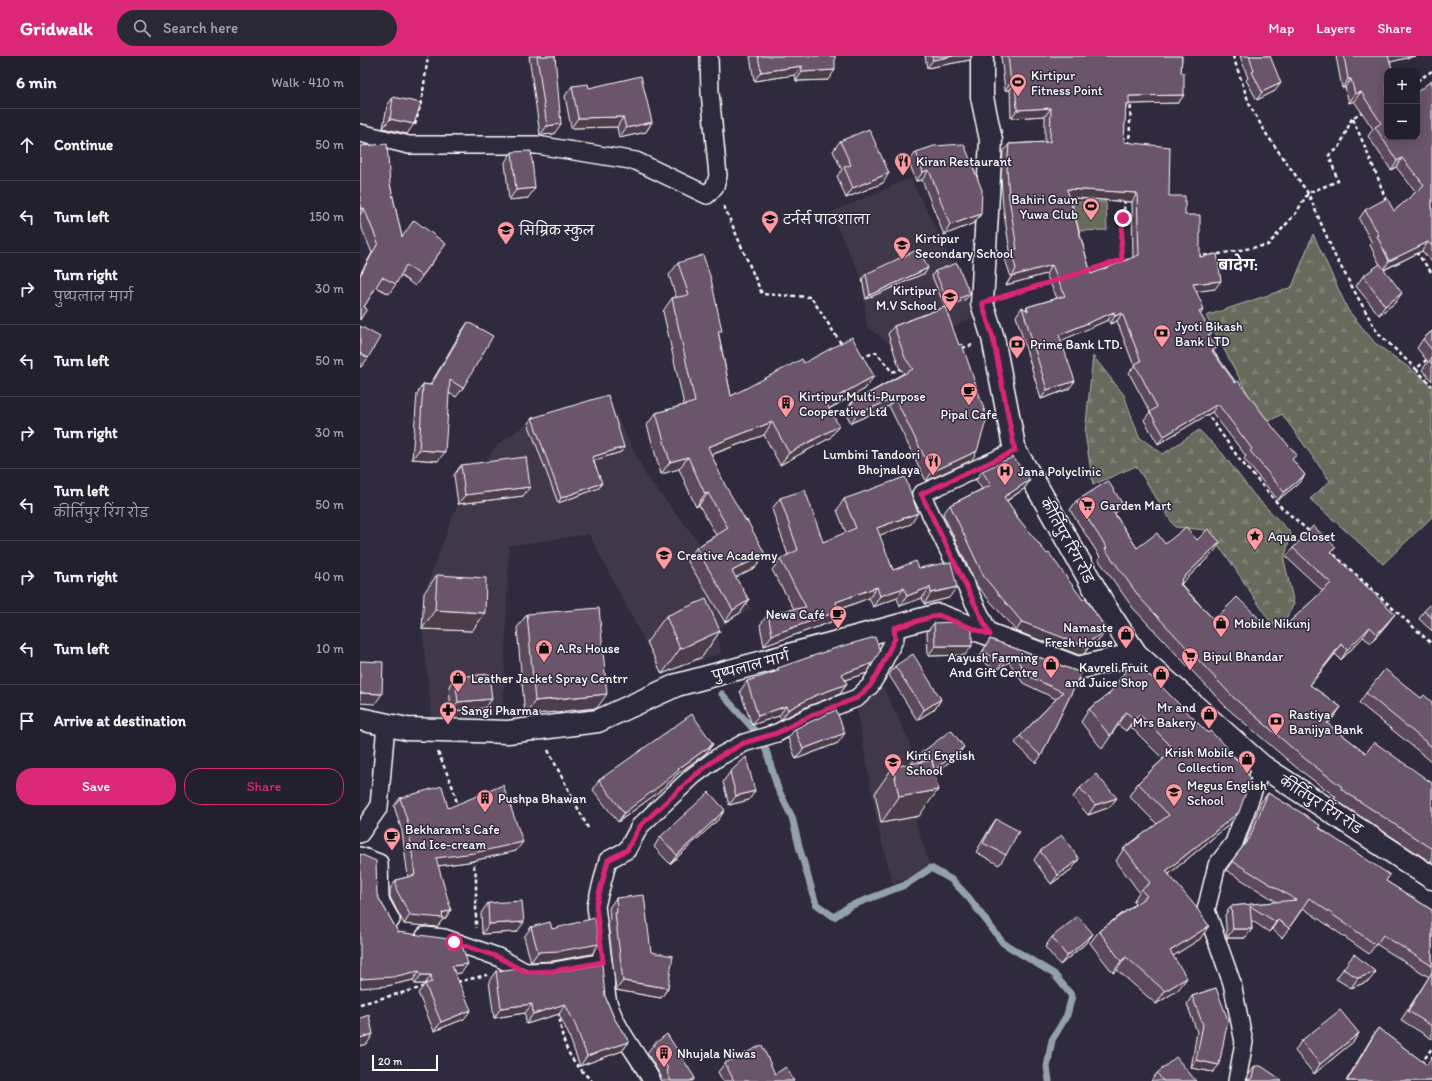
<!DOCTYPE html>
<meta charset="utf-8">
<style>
:root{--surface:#23202e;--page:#2b2836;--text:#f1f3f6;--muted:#a3a3aa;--line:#403e4a;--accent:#db2777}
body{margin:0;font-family:Itim,"Playpen Sans Deva",sans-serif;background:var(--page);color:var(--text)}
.controls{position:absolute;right:12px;top:12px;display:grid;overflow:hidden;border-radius:8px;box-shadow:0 2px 10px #0003}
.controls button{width:36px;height:36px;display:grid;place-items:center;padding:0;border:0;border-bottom:1px solid var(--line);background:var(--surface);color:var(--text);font:20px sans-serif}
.scale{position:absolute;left:12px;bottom:10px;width:66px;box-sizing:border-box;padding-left:4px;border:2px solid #fff;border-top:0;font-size:11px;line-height:14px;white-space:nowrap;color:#fff;-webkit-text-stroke:3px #2f2a3d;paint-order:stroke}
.stop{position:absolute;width:12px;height:12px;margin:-9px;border:3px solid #db2777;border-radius:50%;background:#fff}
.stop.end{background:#db2777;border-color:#fff;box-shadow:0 1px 4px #0008}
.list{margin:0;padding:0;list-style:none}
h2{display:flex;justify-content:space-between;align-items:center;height:52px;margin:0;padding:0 16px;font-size:17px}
h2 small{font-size:13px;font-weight:400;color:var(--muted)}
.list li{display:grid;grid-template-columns:26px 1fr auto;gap:12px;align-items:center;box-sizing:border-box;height:72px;padding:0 16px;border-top:1px solid var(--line)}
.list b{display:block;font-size:15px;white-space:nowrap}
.list p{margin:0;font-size:13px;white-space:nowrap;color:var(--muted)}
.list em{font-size:13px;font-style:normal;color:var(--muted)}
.actions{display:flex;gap:8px;padding:12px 16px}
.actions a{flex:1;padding:9px 0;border:1px solid var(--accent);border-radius:16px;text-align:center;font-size:14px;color:var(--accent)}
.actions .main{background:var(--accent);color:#fff}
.icon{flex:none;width:22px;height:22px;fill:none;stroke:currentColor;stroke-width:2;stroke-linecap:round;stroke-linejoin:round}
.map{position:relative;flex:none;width:1072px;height:1025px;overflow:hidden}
header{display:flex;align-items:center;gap:24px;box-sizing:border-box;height:56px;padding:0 20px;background:var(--accent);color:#fff}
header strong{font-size:19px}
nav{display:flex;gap:22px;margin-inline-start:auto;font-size:14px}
.search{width:280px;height:36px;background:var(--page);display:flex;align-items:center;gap:10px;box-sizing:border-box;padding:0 14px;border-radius:22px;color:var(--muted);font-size:15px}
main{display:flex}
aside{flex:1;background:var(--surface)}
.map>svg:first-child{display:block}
.built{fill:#41374a}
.forest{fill:url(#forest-firs);stroke:#b3b4ad}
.garden{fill:#676a5b;stroke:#b3b4ad}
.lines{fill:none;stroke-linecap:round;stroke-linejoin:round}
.stream{stroke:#92a1ab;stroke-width:7}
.minor-casing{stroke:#fff;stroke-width:20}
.tertiary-casing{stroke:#fff;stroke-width:25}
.path{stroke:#fff;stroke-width:2.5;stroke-dasharray:4 3;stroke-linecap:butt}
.minor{stroke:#2f2a3d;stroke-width:17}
.tertiary{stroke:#2f2a3d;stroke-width:22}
.wall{fill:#5c495b;stroke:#fff;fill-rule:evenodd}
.shaded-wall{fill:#4b3c4a;stroke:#fff}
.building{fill:#6b556a;stroke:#fff;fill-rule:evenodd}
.route{stroke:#db2777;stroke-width:5}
.labels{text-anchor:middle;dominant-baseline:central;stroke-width:3;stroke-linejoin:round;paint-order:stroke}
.poi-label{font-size:13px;fill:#fff;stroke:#2f2a3d;text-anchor:start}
.street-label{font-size:13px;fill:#fff;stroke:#2f2a3d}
.neighbourhood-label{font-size:14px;font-weight:bold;fill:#fff;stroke:#2f2a3d}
</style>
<header>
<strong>Gridwalk</strong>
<div class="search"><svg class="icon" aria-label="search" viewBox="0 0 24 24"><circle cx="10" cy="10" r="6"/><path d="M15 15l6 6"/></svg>Search here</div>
<nav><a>Map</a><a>Layers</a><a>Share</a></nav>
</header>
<main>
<aside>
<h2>6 min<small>Walk · 410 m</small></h2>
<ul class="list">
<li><svg class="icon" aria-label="ahead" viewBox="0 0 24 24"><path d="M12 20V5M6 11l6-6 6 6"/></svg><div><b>Continue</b></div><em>50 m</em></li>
<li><svg class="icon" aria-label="left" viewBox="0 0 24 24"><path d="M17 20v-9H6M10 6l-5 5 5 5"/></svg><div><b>Turn left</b></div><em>150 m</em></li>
<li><svg class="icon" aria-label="right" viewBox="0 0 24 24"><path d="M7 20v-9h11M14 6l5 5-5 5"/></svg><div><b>Turn right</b><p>पुष्पलाल मार्ग</p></div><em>30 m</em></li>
<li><svg class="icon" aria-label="left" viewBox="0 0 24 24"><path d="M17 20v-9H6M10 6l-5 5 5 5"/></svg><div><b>Turn left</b></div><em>50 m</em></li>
<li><svg class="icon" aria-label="right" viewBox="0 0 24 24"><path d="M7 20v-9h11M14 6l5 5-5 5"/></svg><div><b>Turn right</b></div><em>30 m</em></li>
<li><svg class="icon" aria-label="left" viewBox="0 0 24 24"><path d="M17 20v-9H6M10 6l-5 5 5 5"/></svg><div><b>Turn left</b><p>कीर्तिपुर रिंग रोड</p></div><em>50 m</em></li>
<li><svg class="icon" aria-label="right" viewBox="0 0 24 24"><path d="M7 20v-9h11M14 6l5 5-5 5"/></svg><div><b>Turn right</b></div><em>40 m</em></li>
<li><svg class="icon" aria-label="left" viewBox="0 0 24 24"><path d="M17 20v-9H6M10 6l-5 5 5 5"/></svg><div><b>Turn left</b></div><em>10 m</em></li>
<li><svg class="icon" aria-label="arrive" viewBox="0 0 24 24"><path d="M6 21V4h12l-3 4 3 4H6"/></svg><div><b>Arrive at destination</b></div></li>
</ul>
<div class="actions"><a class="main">Save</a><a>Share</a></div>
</aside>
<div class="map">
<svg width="1072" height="1025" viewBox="0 0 1072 1025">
<defs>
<pattern id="forest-firs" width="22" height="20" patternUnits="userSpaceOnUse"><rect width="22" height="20" fill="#676a5b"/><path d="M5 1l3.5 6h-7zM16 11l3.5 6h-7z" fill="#7e8074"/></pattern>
</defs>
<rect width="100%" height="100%" fill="#2f2a3d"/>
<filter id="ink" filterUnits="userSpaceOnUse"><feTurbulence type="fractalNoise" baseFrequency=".025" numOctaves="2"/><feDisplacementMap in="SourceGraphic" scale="8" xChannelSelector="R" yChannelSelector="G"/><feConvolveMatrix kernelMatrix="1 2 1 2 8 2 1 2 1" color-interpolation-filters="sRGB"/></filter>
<g filter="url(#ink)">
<path class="built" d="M 550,122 L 583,185 L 606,243 L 618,258 L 589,274 L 536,293 L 507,271 L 502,223 L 470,157 Z
M 247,341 L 287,421 L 391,552 L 357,574 L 361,597 L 302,619 L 229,478 L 149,490 L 143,658 L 106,663 L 72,661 L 62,573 L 64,537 L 101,439 L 138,388 L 168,367 Z
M 523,631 L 549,684 L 564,759 L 555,765 L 571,812 L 533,828 L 518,771 L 497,654 Z"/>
<path class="forest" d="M 953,178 L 988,254 L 1015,287 L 1063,322 L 1072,332 L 1072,461 L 1023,508 L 950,443 L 970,425 L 922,358 L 904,368 L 846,260 L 932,231 Z
M 733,300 L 764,339 L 779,381 L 803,398 L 839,374 L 862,397 L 894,439 L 931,477 L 924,504 L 934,548 L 924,566 L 911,567 L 870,505 L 845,474 L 815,471 L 776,410 L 733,429 L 725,377 Z"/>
<path class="garden" d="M 714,146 L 746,146 L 747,174 L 716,175 L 716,156 L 711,156 L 711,150 L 714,150 Z"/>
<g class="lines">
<path class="stream" d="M 362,638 L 396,676 L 406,694 L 418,733 L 432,761 L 440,794 L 456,848 L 474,861 L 490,850 L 545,829 L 571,812 L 592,824 L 609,842 L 643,887 L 694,918 L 712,940 L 707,959 L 692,984 L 687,1011 L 689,1025"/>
<g class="minor-casing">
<path id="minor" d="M 0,77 L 49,89 L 177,89 L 276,105 L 347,139 L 355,130 L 358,120 L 350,36 L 349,0
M 630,579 L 561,438 L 655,395
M 0,778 L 19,751 L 26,668
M 0,800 L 19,807 L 20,844 L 31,864
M 65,880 L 84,882 L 138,901 L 165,916 L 194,915 L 243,906
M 292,1025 C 278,998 257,976 248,946 C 244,934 247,919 243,906 L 236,850 L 248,804 L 267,794 L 280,770 L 333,720 L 357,702 L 384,687 L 417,677 L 452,659 L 497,642 L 510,630 L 518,617 L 535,582 L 534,571
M 877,1025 L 884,986 L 872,927 L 846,854 L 857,809 L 874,787 L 902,710"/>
</g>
<g class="tertiary-casing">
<path id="tertiary" d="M 622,0 L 622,41 L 631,84 L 622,247 L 633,282 L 655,395 L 676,429 L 745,551 L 776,598 L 902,710 L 1072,822
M 0,663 L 47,673 L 148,676 L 238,665 L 317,629 L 578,559 L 718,612 L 776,598"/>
</g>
<path class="path" d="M 873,0 L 890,50 L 907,79 L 948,137 L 975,200 L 1017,276 L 1056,313
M 1057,25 L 1072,15
M 993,63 L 1018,122 L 1026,145
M 55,69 L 62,43 L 68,0
M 769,89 L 771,46
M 364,150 L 402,238 L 451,241 L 482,289
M 1056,196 L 1072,217
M 837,200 L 853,199 L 908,189 L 936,157 L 948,137 L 978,125 L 969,99 L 979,92 L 992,62 L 1004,55
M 763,207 L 762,204 L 770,204
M 729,214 L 762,204 L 761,191 L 765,142
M 644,240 L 691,226
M 602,292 L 612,289
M 1072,299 L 1056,313 L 1072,330
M 501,302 L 516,296 L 532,316 L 544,312
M 846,356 L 880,404 L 920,450 L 951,477
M 969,494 L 1072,588
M 188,694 L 228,772
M 78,696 L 93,732 L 98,751
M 112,802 L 116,819 L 116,872
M 97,926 L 127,919
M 0,948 L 64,931
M 199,956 C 202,989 207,1001 232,1025
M 1061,1008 L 1072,992"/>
<use href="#minor" class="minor"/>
<use href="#tertiary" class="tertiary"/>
</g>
<path class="wall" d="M 169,0 L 195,0 L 194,78 L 180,79 Z
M 390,0 L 475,0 L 468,24 L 436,25 L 435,19 L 394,25 Z
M 565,0 L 612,0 L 610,4 L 567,12 Z
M 641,0 L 822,0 L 821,17 L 824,39 L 818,47 L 769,48 L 765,53 L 764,86 L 825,159 L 840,201 L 855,233 L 836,235 L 840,258 L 850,281 L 854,296 L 933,405 L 945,419 L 939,427 L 918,444 L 884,403 L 886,400 L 852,356 L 798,388 L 784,364 L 790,356 L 769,317 L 774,310 L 757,265 L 750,268 L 748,264 L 701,284 L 709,333 L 681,343 L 656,260 L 662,251 L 666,254 L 667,251 L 697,242 L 686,218 L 646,229 L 651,221 L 645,203 L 650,195 L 643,151 L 641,121 L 643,96 L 649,88 L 685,86 L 685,60 L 651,62 L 650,34 L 645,34 ZM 710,142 L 772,146 L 773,202 L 731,218 Z
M 880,0 L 910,0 L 915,35 L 897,44 L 886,24 L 888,22 Z
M 976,0 L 1055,0 L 1030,6 L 1027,81 L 1072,24 L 1072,206 L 1062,195 L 1024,214 L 1035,247 L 1019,259 L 996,230 L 1003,220 L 1020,209 L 1010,189 L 1012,187 L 999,163 L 1005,154 L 1034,155 L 1056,136 L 1036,111 L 1031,114 L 1008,80 L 1013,73 L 994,45 L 989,47 L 985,31 L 982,32 Z
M 212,30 L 292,66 L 286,76 L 259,82 L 257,71 L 211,72 L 205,40 Z
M 33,41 L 47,78 L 23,72 L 27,50 Z
M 480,85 L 523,127 L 486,142 L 477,120 L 482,114 L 473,95 Z
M 0,90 L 30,128 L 42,181 L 86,188 L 55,230 L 40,219 L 36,228 L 29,238 L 16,231 L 4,251 L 0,264 L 0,218 L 12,197 L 0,168 Z
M 152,96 L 168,142 L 149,144 L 145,106 Z
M 556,96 L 621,158 L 614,167 L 584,179 L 562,124 L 556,125 L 549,106 Z
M 318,207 L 359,279 L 371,340 L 444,307 L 514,320 L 505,333 L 469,353 L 470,382 L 420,409 L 404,379 L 351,399 L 396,511 L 375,521 L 389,544 L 380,557 L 365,566 L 327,504 L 336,492 L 356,479 L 339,449 L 336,451 L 319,413 L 301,418 L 287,369 L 296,357 L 324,349 L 303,255 L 312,242 L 316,241 L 309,219 Z
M 575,215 L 606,243 L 585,251 L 612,404 L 566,425 L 529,350 L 491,367 L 485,356 L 491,347 L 544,317 L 539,311 L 528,278 L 534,270 L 585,251 L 572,220 Z
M 565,217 L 506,243 L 502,223 L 506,218 Z
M 108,266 L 103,332 L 96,341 L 89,337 L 78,405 L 52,403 L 57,338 L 63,328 L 70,329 L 101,276 Z
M 0,270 L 8,302 L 1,311 L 0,311 Z
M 1072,275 L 1072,325 L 1062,314 L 1068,306 L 1057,292 L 1063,283 Z
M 172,362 L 264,391 L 261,396 L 234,404 L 239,432 L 198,447 L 168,367 Z
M 101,409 L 163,440 L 98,448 L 94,419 Z
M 622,415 L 670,424 L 664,433 L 647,445 L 654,455 L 654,456 L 740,583 L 728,592 L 724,598 L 719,599 L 656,575 L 617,530 L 583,458 L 590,449 L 622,433 L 616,424 Z
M 420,442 L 463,486 L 486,477 L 477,454 L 484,443 L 551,468 L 519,479 L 533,514 L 559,512 L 589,542 L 564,548 L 562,542 L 540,550 L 537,542 L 513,551 L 509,542 L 478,554 L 479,555 L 471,566 L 404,590 L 400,569 L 408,558 L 434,553 L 412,514 L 420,503 L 428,499 L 412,453 Z
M 716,445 L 762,447 L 755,458 L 777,492 L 837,484 L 854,496 L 821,528 L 854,564 L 909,572 L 922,573 L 963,535 L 926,501 L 933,492 L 976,491 L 971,497 L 1028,567 L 1011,587 L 1003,581 L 981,604 L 975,598 L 950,629 L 981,651 L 968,668 L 1006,697 L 1072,727 L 1072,807 L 974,743 L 976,741 L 937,712 L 867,652 L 773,552 L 738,503 L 740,501 L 710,454 Z
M 77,519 L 125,557 L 112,575 L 62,573 L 64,537 Z
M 1072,547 L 1072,575 L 1059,563 L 1064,555 Z
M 167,558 L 237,652 L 165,659 L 157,572 Z
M 306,560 L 360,575 L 342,601 L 302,618 L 287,586 Z
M 574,567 L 605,599 L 568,600 L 567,576 Z
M 630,583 L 721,617 L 681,700 L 676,707 L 655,687 L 660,680 L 696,643 L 663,627 L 649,606 L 637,614 L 618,603 Z
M 535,610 L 581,643 L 575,653 L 557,664 L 529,619 Z
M 418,612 L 507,617 L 485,624 L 487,628 L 480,638 L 448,650 L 421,664 L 419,660 L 392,669 L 380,635 L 387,625 L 414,617 Z
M 95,621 L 132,643 L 125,652 L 91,655 L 89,630 Z
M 1006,637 L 1061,642 L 1072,646 L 1072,706 L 999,647 Z
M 749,638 L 848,677 L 881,708 L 880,711 L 879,756 L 870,768 L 809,818 L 840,883 L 813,900 L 818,934 L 796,948 L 757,914 L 753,917 L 730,887 L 739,875 L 775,848 L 773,846 L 779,836 L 756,805 L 764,792 L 797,768 L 769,740 L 778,727 L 803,703 L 770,670 L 766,675 L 758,669 L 742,693 L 721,666 L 729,653 Z
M 435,673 L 478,687 L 436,703 L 428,682 Z
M 353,688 L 346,697 L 316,719 L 312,724 L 296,738 L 258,766 L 233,734 L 239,724 Z
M 597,700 L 574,718 L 559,760 L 521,767 L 515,737 L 533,711 L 551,708 L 556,701 Z
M 370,716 L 389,744 L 369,749 L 363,726 Z
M 720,732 L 750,751 L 728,759 L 713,741 Z
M 908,737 L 947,761 L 1026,825 L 1072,854 L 1072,983 L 1041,964 L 1069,921 L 1016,888 L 1009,898 L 943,852 L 922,882 L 912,873 L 909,876 L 891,864 L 892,873 L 885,882 L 867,882 L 865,859 L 871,850 L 917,846 L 866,814 L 884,790 L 901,746 Z
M 40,742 L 88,752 L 156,795 L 108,806 L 78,810 L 85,863 L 83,863 L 77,871 L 44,868 L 30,841 L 30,833 L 36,824 L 48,821 L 42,775 L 34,750 Z
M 359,763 L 310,808 L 294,791 L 300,781 Z
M 636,763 L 646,799 L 639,809 L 616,796 L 630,772 Z
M 680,795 L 712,813 L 691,828 L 674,804 Z
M 17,839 L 38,876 L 89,891 L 101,917 L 95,918 L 104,963 L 74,975 L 58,937 L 65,928 L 55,928 L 53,924 L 27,930 Z
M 256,842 L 308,932 L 301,942 L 256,934 L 248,867 L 250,864 L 249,852 Z
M 128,847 L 157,876 L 122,878 L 121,857 Z
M 171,871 L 239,888 L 232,898 L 193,905 L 171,906 L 164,881 Z
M 733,878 L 726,887 L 700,909 L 685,891 L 692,881 Z
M 983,913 L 1009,925 L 991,932 L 976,923 Z
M 136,915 L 172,916 L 245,940 L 254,962 L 269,986 L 262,995 L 220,1010 L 208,977 L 199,958 L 166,968 L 165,957 L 134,962 L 129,925 Z
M 856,932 L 853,1016 L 831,1012 L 837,976 L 827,948 L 832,940 Z
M 1018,972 L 1067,1009 L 1072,1000 L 1072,1025 L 986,1025 L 1012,981 Z
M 999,977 L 993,986 L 954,1018 L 935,995 L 941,985 Z
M 294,988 L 335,1022 L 333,1025 L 301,1025 L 301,1020 L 287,997 Z
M 365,1007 L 415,1018 L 434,1025 L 363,1025 L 358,1016 Z
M 895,1010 L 921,1025 L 887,1025 L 888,1020 Z
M 797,1017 L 836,1025 L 791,1025 Z"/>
<path class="shaded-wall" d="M 593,0 L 612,0 L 610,4 L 567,12 L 573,4 Z
M 1028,0 L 1055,0 L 1022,8 Z
M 442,10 L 435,19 L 394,25 L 401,16 Z
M 475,14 L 468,24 L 436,25 L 442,16 Z
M 988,23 L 991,23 L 985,31 L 982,32 Z
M 651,26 L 655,26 L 650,34 L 645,34 Z
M 921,27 L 915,35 L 897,44 L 902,36 Z
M 1001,36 L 994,45 L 989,47 L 995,38 Z
M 824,39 L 818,47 L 769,48 L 763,56 L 760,56 L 769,40 Z
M 691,52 L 685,60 L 651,62 L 657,54 Z
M 263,61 L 257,71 L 211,72 L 218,62 Z
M 30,63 L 54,68 L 47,78 L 23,72 Z
M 292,66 L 286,76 L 259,82 L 266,72 Z
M 201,68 L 194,78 L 180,79 L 187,70 Z
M 1042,102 L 1036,111 L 1031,114 L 1037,105 Z
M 569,114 L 562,124 L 556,125 L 563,116 Z
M 529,117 L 523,127 L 486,142 L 493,132 Z
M 175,132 L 168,142 L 149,144 L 156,134 Z
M 707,133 L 777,137 L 772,146 L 702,141 Z
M 4,152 L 0,159 L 0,154 L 1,153 Z
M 621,158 L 614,167 L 584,179 L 590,169 Z
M 1068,186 L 1062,195 L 1023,214 L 1029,205 Z
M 692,209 L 686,218 L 646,229 L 652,220 Z
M 568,212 L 565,217 L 506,243 L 510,239 Z
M 861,225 L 855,233 L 827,237 L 833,228 Z
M 1042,237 L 1035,247 L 1019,259 L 1025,250 Z
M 610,238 L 606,243 L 585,252 L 588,247 Z
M 844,253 L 838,262 L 839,256 Z
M 754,256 L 748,264 L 694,288 L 699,279 Z
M 762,257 L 757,265 L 750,268 L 755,260 Z
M 514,320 L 505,333 L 457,359 L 466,347 Z
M 715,325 L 709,333 L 681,343 L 687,334 Z
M 535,342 L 529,350 L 491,367 L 497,358 Z
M 858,348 L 852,356 L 798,388 L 804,380 Z
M 412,366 L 404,379 L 339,403 L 348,391 Z
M 479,370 L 470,382 L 420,409 L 429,397 Z
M 264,391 L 261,396 L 229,406 L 232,401 Z
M 59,394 L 85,396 L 78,405 L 52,403 Z
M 617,395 L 612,404 L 566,425 L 572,416 Z
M 328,401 L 319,413 L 301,418 L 310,406 Z
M 945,419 L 939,427 L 918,444 L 924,436 Z
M 670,424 L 664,433 L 638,450 L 644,441 Z
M 242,427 L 239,432 L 198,447 L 201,442 Z
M 170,431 L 163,440 L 98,448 L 105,439 Z
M 348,437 L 339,449 L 336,451 L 345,438 Z
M 762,447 L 756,457 L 746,463 L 752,454 Z
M 558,457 L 551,468 L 509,483 L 517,472 Z
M 860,486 L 854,496 L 822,527 L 816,535 L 821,524 Z
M 405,498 L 396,511 L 363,528 L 372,515 Z
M 517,531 L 509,542 L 469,557 L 476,546 Z
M 570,531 L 562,542 L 540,550 L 547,540 Z
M 597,531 L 589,542 L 564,548 L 571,537 Z
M 544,532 L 537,542 L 513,551 L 520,540 Z
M 389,544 L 380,557 L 365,566 L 373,554 Z
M 75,554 L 125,557 L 112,575 L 62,573 Z
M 479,555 L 471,566 L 404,590 L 412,579 Z
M 1035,558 L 1028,567 L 1011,587 L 1017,578 Z
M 662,566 L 729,586 L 747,574 L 740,583 L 728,592 L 724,598 L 719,599 L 656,575 Z
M 1010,571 L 1003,581 L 981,604 L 987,594 Z
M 360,575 L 342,601 L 302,618 L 320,593 Z
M 981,588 L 975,598 L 943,638 L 950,629 Z
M 575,590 L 612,590 L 605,599 L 568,600 Z
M 654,599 L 649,606 L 637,614 L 642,607 Z
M 513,607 L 507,617 L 475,627 L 482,618 Z
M 487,628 L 480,638 L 448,650 L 421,664 L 428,654 L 454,640 Z
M 0,637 L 22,638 L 15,648 L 0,647 Z
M 247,638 L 237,652 L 165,659 L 175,645 Z
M 132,643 L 125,652 L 91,655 L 98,646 Z
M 581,643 L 575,653 L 557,664 L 564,654 Z
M 426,650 L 419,660 L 392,669 L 398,660 Z
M 981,651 L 974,661 L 960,677 L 967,667 Z
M 779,658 L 770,670 L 766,675 L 774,663 Z
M 485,677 L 478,687 L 436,703 L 443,693 Z
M 353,688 L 346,697 L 316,719 L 312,724 L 296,738 L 258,766 L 264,757 L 318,713 Z
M 604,691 L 597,700 L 562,727 L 569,718 Z
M 578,734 L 559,760 L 521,767 L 539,741 Z
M 395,735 L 389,744 L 369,749 L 376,740 Z
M 757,742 L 750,751 L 728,759 L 735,749 Z
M 365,754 L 359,763 L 310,808 L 317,799 Z
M 879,756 L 870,768 L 798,827 L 806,815 Z
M 163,786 L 156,795 L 108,806 L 70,811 L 76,802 Z
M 719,803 L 712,813 L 691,828 L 698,819 Z
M 91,854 L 85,863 L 83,863 L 77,871 L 44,868 L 50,859 L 82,857 Z
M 918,864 L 912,873 L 909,876 L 916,866 Z
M 164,866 L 157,876 L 122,878 L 129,868 Z
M 849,870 L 840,883 L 802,907 L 810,895 Z
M 873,873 L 892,873 L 885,882 L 867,882 Z
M 733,878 L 726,887 L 700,909 L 707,900 Z
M 239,888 L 232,898 L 193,905 L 171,906 L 178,896 Z
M 766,901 L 757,914 L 753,917 L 761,905 Z
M 108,908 L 101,917 L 86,919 L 92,910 Z
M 59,915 L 53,924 L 27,930 L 0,932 L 0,923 Z
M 1016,916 L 1009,925 L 991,932 L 998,922 Z
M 61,919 L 71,919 L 65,928 L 55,928 Z
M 827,922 L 818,934 L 796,948 L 805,935 Z
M 263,925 L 308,932 L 301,942 L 256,934 Z
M 172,948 L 165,957 L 134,962 L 141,952 Z
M 205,948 L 199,958 L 166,968 L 173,958 Z
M 111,954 L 104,963 L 74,975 L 81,966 Z
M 999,977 L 993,986 L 954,1018 L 960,1008 Z
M 13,978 L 7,988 L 0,990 L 0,982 Z
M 269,986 L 262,995 L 220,1010 L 227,1000 Z
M 836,1004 L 859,1009 L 853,1016 L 831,1012 Z"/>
<path class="building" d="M 177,0 L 195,0 L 201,68 L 187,70 Z
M 398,0 L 475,0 L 475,14 L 442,16 L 442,10 L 401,16 Z
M 572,0 L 593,0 L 573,4 Z
M 648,0 L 822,0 L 821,17 L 824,17 L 824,39 L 769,40 L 769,48 L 766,48 L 764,86 L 810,91 L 809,140 L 825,140 L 825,159 L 840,159 L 840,201 L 857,198 L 861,225 L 833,228 L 844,253 L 839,256 L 852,277 L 848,279 L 857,292 L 852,295 L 875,327 L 878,325 L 915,374 L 937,399 L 932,403 L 945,419 L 924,436 L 890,395 L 892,393 L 858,348 L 804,380 L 790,356 L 797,351 L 775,308 L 781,305 L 762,257 L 755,260 L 754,256 L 699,279 L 715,325 L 687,334 L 662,251 L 668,255 L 667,251 L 705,240 L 692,209 L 652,220 L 656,213 L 651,194 L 657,193 L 649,142 L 647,113 L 649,88 L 690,86 L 691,52 L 657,54 L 655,26 L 651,26 ZM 707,133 L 777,137 L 779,199 L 731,218 Z
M 889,0 L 910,0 L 921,27 L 902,36 L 892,16 L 894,15 Z
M 984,0 L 1028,0 L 1033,15 L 1027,15 L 1027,81 L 1057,81 L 1057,36 L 1072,24 L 1072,190 L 1068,186 L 1029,205 L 1017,180 L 1019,179 L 1005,154 L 1027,142 L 1034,155 L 1064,129 L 1042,102 L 1037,105 L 1015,71 L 1021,67 L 1001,36 L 995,38 L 991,23 L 988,23 Z
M 281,20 L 292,66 L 266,72 L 263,61 L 218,62 L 212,30 L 228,28 L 229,32 Z
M 33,41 L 61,47 L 54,68 L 30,63 Z
M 509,73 L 529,117 L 493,132 L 484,111 L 491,109 L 480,85 Z
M 27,88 L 30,128 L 42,181 L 54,164 L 86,188 L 62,220 L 46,209 L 36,228 L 22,221 L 4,251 L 7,253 L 0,264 L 0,220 L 18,187 L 4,152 L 1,153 L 0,150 L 0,90 Z
M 604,88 L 622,134 L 621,158 L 590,169 L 569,114 L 563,116 L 556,96 L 574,90 Z
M 171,95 L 175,132 L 156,134 L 152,96 Z
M 559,193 L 568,212 L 510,239 L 506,218 Z
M 343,199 L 351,223 L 362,275 L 358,275 L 371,340 L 442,303 L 444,307 L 492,281 L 514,320 L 466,347 L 479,370 L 429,397 L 412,366 L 348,391 L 365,429 L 386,465 L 387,464 L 405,498 L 372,515 L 389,544 L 373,554 L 336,492 L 368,472 L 348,437 L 345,438 L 328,401 L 310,406 L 296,357 L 335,346 L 312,242 L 329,239 L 318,207 Z
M 597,207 L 610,238 L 588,247 L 575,215 Z
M 1020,208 L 1042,237 L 1025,250 L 1003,220 Z
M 585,251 L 599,289 L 602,288 L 627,362 L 617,395 L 572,416 L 535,342 L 497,358 L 491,347 L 553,313 L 545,302 L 534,270 Z
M 108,266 L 133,280 L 103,332 L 90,324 L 85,396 L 59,394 L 63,328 L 71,329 Z
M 0,270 L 20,281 L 8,302 L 0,297 Z
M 1072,275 L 1072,294 L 1063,283 Z
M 1072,301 L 1072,308 L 1069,305 Z
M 248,339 L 264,391 L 232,401 L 242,427 L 201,442 L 172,362 Z
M 166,401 L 170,431 L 105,439 L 101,409 Z
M 653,401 L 670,424 L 644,441 L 654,455 L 653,456 L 687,498 L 689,497 L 723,544 L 725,542 L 747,574 L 729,586 L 730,589 L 725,590 L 662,566 L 624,521 L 590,449 L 631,429 L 622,415 Z
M 545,421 L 558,457 L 517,472 L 533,514 L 556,505 L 559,512 L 591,506 L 597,531 L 571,537 L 570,531 L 547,540 L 544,532 L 520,540 L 517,531 L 476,546 L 479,555 L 412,579 L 408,558 L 446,551 L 420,503 L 438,494 L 420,442 L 445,434 L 463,486 L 496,472 L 484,443 Z
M 748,425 L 762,447 L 752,454 L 777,492 L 797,477 L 805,488 L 826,471 L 837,484 L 848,473 L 860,486 L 821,524 L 822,526 L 820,528 L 854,564 L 877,541 L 909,572 L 915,566 L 922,573 L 971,527 L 933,492 L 953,470 L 976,491 L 971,496 L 1035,558 L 1017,578 L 1010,571 L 987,594 L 981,588 L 950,629 L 981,651 L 967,667 L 1006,697 L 1014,686 L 1072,727 L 1072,793 L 981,733 L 982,731 L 944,702 L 874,642 L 780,542 L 745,493 L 747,492 L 716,445 Z
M 77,519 L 126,522 L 125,557 L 75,554 Z
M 346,543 L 360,575 L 320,593 L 306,560 Z
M 1072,547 L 1072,562 L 1064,555 Z
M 239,552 L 247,638 L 175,645 L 167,558 Z
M 594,566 L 612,573 L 612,590 L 575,590 L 574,567 Z
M 515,581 L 520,595 L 513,607 L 482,618 L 487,628 L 454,640 L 428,654 L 426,650 L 398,660 L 387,625 L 418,615 L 418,612 L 476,592 Z
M 630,583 L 721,617 L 681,700 L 660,680 L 703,636 L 668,620 L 654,599 L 642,607 L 623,595 Z
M 553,598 L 581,643 L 564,654 L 535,610 Z
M 0,605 L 23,606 L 22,638 L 0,637 Z
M 771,607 L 793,622 L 848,677 L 850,675 L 867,691 L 866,693 L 881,708 L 880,710 L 891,722 L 879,756 L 806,815 L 836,851 L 849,870 L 810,895 L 827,922 L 805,935 L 766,901 L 761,905 L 739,875 L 787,840 L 781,834 L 790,827 L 764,792 L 809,759 L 778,727 L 814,693 L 779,658 L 774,663 L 766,656 L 750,680 L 729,653 L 749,638 Z
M 1025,613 L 1061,642 L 1064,639 L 1072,646 L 1072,691 L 1006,637 Z
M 129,618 L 132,643 L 98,646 L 95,621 Z
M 476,654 L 485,677 L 443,693 L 435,673 Z
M 332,658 L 353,688 L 318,713 L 319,714 L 302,728 L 264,757 L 239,724 Z
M 591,674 L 604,691 L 574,714 L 572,704 L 560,706 L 556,701 Z
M 386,701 L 395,735 L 376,740 L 370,716 Z
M 572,704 L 578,734 L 539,741 L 533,711 Z
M 736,718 L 757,742 L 735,749 L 720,732 Z
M 143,729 L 163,786 L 114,797 L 76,802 L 91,854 L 82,857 L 83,862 L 50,859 L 36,833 L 36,824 L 55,819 L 48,767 L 40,742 L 82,730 L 88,752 Z
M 349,736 L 365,754 L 317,799 L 300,781 Z
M 908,737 L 947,760 L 947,761 L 960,769 L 959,772 L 1030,819 L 1026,825 L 1072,854 L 1072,910 L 1023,879 L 1016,889 L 949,842 L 929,872 L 918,864 L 916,866 L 890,850 L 892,873 L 873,873 L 871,850 L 936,844 L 872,805 L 890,781 Z
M 636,763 L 659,775 L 646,799 L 623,787 Z
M 702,779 L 719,803 L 698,819 L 680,795 Z
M 0,798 L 16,805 L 17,839 L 38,876 L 88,883 L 89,891 L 102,889 L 108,908 L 92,910 L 111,954 L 81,966 L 65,928 L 72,926 L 71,919 L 61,919 L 59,915 L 33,921 L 0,923 Z
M 284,839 L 291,896 L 313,900 L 308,932 L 263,925 L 255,857 L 257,857 L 256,842 Z
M 162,845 L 164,866 L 129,868 L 128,847 Z
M 718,860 L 733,878 L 707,900 L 692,881 Z
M 235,862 L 239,888 L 200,895 L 178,896 L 171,871 L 190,866 L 192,873 Z
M 994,898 L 1016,916 L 998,922 L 983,913 Z
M 242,908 L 245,940 L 254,962 L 269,986 L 227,1000 L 215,968 L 205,948 L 173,958 L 172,948 L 141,952 L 136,915 L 161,912 L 172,916 L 201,915 Z
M 1072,916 L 1072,970 L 1048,955 Z
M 856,932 L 868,964 L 859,1009 L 836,1004 L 843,969 L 832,940 Z
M 980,954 L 999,977 L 960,1008 L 941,985 Z
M 9,959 L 13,978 L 0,982 L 0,962 Z
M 1018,972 L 1067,1009 L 1072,1001 L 1072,1025 L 987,1025 Z
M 307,978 L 335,1022 L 330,1025 L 311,1025 L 308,1019 L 307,1011 L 294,988 Z
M 402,989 L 415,1018 L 426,1011 L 434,1025 L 374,1025 L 365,1007 Z
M 816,1001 L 836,1025 L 803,1025 L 797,1017 Z
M 895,1010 L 901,1010 L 922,1024 L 921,1025 L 890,1025 L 888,1024 L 892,1022 Z"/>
</g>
<g class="lines" filter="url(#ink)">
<path class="route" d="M 94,886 L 138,901 L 165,916 L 194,915 L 243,906 L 236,850 L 248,804 L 267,794 L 280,770 L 334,720 L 357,702 L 384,687 L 417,677 L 452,659 L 497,642 L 510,630 L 518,617 L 535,582 L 534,572 L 578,559 L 630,579 L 561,438 L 655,395 L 633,282 L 622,247 L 762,204 L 761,191 L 763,162"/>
</g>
<defs>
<g id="stadium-pin" transform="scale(0.9)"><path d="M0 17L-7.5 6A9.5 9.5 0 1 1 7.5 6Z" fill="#ff9aa2" stroke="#2f2a3d"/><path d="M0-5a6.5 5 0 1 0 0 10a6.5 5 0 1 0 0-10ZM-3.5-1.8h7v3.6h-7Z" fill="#111"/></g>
<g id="restaurant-pin" transform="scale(0.9)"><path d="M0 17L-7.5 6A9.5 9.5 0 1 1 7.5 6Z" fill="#ff9aa2" stroke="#2f2a3d"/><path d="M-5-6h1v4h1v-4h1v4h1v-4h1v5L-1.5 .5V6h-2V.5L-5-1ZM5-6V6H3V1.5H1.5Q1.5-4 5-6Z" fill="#111"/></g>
<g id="school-pin" transform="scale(0.9)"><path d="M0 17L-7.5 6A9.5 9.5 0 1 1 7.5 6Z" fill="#ff9aa2" stroke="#2f2a3d"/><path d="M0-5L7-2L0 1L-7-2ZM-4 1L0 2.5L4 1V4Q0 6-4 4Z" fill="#111"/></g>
<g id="bank-pin" transform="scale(0.9)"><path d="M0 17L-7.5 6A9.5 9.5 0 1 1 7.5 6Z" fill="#ff9aa2" stroke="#2f2a3d"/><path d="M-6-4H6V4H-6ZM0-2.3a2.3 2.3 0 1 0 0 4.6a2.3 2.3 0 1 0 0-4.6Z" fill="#111"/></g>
<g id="cafe-pin" transform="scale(0.9)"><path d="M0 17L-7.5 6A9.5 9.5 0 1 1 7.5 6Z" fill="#ff9aa2" stroke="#2f2a3d"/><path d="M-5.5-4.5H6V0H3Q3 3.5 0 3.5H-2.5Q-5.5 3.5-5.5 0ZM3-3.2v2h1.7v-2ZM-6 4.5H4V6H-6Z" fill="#111"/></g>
<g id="building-pin" transform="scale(0.9)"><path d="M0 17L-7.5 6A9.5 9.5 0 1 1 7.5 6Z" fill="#ff9aa2" stroke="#2f2a3d"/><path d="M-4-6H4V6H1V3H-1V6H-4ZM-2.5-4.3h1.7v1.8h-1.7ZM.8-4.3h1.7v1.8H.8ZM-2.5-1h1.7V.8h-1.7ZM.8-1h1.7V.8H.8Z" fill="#111"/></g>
<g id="hospital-pin" transform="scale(0.9)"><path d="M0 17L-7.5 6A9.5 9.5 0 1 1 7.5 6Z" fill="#ff9aa2" stroke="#2f2a3d"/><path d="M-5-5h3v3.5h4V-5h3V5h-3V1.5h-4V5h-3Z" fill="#111"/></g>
<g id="supermarket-pin" transform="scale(0.9)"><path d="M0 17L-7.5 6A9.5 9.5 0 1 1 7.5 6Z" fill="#ff9aa2" stroke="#2f2a3d"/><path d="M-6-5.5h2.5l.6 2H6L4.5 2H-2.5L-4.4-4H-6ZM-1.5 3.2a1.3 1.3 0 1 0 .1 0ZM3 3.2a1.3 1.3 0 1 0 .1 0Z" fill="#111"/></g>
<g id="sight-pin" transform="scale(0.9)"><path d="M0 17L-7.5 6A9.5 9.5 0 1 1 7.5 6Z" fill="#ff9aa2" stroke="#2f2a3d"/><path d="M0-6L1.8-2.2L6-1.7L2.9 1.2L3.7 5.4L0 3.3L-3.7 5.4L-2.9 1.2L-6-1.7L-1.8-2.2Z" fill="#111"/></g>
<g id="shop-pin" transform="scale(0.9)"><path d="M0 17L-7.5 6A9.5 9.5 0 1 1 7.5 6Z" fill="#ff9aa2" stroke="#2f2a3d"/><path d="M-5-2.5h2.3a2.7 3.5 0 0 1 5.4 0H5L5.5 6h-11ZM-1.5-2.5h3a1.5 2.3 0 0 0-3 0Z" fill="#111"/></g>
<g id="pharmacy-pin" transform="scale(0.9)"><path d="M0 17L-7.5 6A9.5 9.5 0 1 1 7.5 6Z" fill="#ff9aa2" stroke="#2f2a3d"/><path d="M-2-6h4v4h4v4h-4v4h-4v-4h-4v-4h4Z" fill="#111"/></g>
</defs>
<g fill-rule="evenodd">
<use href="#stadium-pin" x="658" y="26"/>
<use href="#restaurant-pin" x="543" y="105"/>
<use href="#stadium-pin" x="731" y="150"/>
<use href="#school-pin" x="410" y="163"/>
<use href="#school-pin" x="146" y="174"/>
<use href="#school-pin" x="542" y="189"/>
<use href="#school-pin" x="590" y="241"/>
<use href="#bank-pin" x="802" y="277"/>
<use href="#bank-pin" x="657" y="288"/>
<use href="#cafe-pin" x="609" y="335"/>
<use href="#building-pin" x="426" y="347"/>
<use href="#restaurant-pin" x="573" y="405"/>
<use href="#hospital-pin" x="645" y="415"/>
<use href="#supermarket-pin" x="727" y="449"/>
<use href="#sight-pin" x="895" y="480"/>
<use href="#school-pin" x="304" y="499"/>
<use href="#cafe-pin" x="478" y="558"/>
<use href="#shop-pin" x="861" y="567"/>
<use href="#shop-pin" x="766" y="578"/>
<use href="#shop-pin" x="184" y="592"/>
<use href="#supermarket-pin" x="830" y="600"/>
<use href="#shop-pin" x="691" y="608"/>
<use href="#shop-pin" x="801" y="618"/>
<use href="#shop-pin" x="98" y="622"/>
<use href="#pharmacy-pin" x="88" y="654"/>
<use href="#shop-pin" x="849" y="658"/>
<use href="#bank-pin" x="916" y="665"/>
<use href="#shop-pin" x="887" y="703"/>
<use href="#school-pin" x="533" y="706"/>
<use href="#school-pin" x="814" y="736"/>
<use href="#building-pin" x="125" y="742"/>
<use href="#cafe-pin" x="32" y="780"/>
<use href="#building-pin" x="304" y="997"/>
</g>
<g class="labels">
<g class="poi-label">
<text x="671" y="19">Kirtipur<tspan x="671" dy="15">Fitness Point</tspan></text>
<text x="556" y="105">Kiran Restaurant</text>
<text x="718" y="143" text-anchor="end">Bahiri Gaun<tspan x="718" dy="15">Yuwa Club</tspan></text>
<text x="423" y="163">टर्नर्स पाठशाला</text>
<text x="159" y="174">सिम्रिक स्कुल</text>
<text x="555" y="182">Kirtipur<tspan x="555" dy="15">Secondary School</tspan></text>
<text x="577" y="234" text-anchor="end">Kirtipur<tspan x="577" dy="15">M.V School</tspan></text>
<text x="815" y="270">Jyoti Bikash<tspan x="815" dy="15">Bank LTD</tspan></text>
<text x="670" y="288">Prime Bank LTD.</text>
<text x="439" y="340">Kirtipur Multi-Purpose<tspan x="439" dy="15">Cooperative Ltd</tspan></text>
<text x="609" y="358" text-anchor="middle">Pipal Cafe</text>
<text x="560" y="398" text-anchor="end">Lumbini Tandoori<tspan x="560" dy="15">Bhojnalaya</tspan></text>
<text x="658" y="415">Jana Polyclinic</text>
<text x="740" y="449">Garden Mart</text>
<text x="908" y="480">Aqua Closet</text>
<text x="317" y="499">Creative Academy</text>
<text x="465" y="558" text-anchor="end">Newa Café</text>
<text x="874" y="567">Mobile Nikunj</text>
<text x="753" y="571" text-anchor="end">Namaste<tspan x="753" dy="15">Fresh House</tspan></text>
<text x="197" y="592">A.Rs House</text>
<text x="843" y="600">Bipul Bhandar</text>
<text x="678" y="601" text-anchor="end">Aayush Farming<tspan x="678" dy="15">And Gift Centre</tspan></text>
<text x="788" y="611" text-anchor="end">Kavreli Fruit<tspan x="788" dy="15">and Juice Shop</tspan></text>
<text x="111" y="622">Leather Jacket Spray Centrr</text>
<text x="836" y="651" text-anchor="end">Mr and<tspan x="836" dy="15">Mrs Bakery</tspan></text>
<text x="101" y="654">Sangi Pharma</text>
<text x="929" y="658">Rastiya<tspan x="929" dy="15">Banijya Bank</tspan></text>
<text x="874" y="696" text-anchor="end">Krish Mobile<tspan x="874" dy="15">Collection</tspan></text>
<text x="546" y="699">Kirti English<tspan x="546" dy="15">School</tspan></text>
<text x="827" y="729">Megus English<tspan x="827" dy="15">School</tspan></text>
<text x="138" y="742">Pushpa Bhawan</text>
<text x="45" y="773">Bekharam's Cafe<tspan x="45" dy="15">and Ice-cream</tspan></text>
<text x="317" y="997">Nhujala Niwas</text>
</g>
<g class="street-label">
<text transform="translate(707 485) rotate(61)">कीर्तिपुर रिंग रोड</text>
<text transform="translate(391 610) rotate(-15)">पुष्पलाल मार्ग</text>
<text transform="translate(961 749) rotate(33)">कीर्तिपुर रिंग रोड</text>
</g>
<g class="neighbourhood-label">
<text x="878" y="209">बादेग:</text>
</g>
</g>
</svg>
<div class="controls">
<button>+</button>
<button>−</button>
</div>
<div class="scale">20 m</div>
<div class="stop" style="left:94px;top:886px"></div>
<div class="stop end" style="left:763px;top:162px"></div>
</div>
</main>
